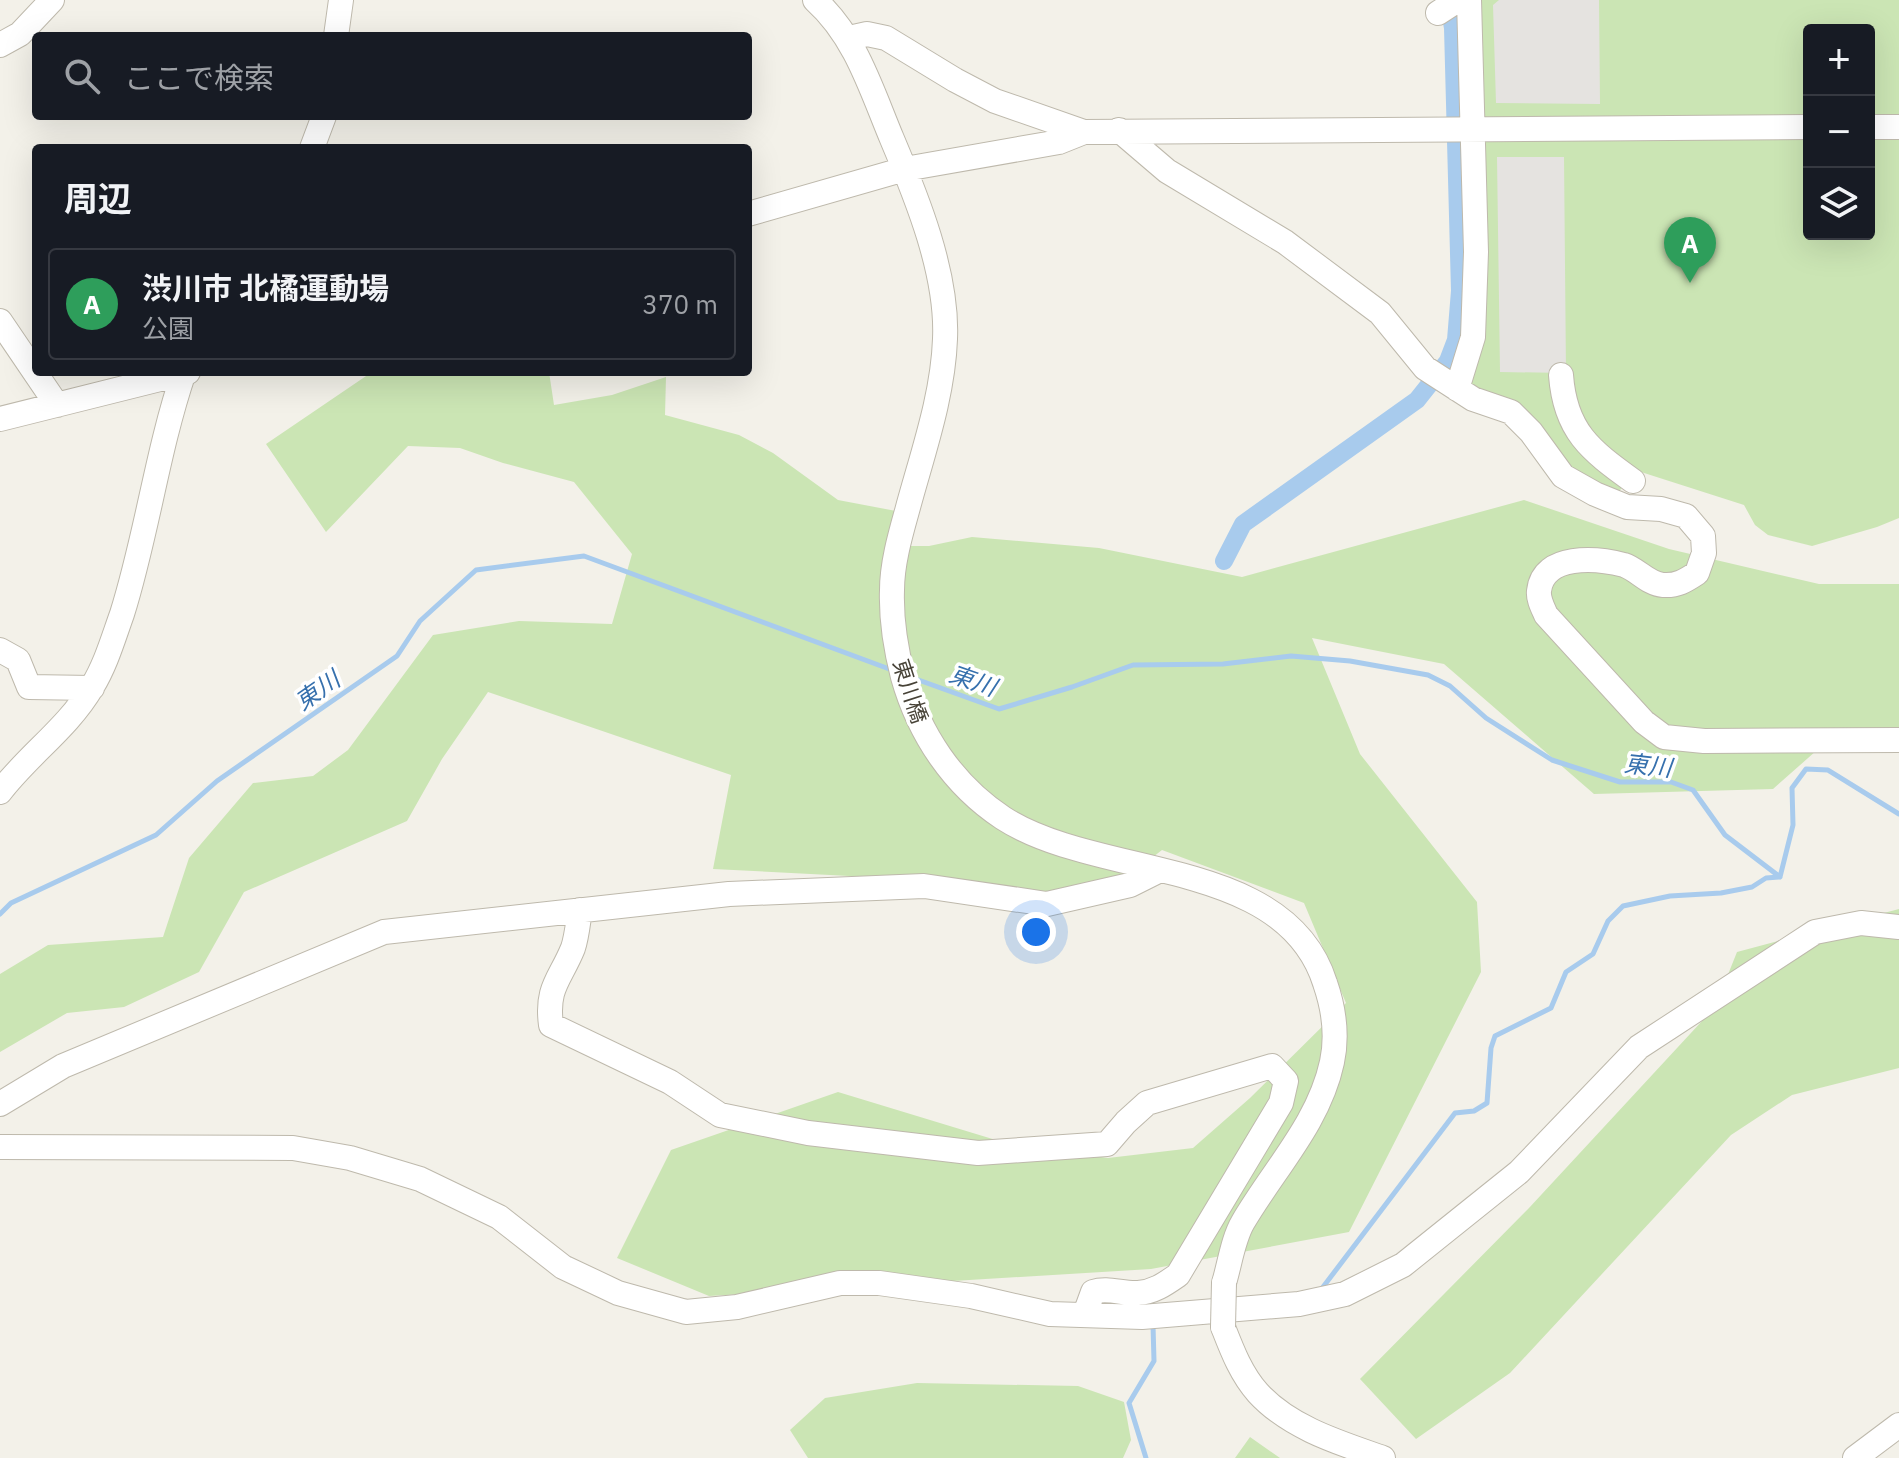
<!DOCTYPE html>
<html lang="ja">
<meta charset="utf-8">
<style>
:root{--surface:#171b24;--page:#242831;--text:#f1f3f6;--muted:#9ea1a6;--line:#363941;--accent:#ea580c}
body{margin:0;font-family:"IBM Plex Sans","Noto Sans JP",sans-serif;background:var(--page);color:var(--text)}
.controls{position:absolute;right:24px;top:24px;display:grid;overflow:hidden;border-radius:8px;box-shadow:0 8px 32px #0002}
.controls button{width:72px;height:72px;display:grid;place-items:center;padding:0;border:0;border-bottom:2px solid var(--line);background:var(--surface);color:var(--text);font:40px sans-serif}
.you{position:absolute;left:1036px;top:932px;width:28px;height:28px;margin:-20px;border:6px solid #fff;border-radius:50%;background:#1a73e8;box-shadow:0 0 0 12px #1a73e833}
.badge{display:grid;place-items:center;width:52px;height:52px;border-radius:50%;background:var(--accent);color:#fff;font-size:26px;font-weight:700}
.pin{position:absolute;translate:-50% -66px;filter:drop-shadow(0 2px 4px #0008)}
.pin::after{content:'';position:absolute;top:42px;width:28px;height:24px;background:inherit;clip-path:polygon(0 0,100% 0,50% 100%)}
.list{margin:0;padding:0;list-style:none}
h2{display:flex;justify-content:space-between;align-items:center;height:104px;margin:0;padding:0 32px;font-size:34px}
h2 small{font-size:26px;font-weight:400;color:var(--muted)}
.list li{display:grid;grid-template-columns:52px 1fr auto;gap:24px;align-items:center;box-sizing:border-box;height:112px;margin:0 16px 16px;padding:0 16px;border:2px solid var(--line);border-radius:8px}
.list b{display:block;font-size:30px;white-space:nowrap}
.list p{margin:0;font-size:26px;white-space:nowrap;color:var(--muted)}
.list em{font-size:26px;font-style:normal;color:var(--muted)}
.icon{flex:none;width:44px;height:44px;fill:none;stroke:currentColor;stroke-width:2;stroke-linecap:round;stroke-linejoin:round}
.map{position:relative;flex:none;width:1899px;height:1458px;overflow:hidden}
.search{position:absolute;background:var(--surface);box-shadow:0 8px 32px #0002;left:32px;top:32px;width:720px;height:88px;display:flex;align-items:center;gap:20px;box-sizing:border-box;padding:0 28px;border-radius:8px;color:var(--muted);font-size:30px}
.panel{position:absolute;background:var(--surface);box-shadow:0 8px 32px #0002;left:32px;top:144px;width:720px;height:232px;border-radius:8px}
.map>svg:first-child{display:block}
.green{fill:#cbe5b4;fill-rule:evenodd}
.parking{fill:#e5e3e0}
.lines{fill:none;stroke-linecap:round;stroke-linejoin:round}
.stream{stroke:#a8cbed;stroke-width:5}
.canal{stroke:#a8cbed;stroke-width:18}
.minor-casing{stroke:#beb9ac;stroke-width:26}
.minor{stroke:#fff;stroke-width:24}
.minor-bridge-casing{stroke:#beb9ac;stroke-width:26;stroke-linecap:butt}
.minor-bridge{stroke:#fff;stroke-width:24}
.labels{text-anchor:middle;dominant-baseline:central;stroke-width:7;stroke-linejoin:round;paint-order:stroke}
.street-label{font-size:22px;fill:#474237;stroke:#fff}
.water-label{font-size:24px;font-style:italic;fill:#3670ad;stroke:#fff}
</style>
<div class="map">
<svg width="1899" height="1458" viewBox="0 0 1899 1458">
<rect width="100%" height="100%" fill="#f3f1e9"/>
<path class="green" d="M 1475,0 L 1899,0 L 1899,518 L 1877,527 L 1812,546 L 1768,535 L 1755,525 L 1744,505 L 1641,472 L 1632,472 L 1617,495 L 1583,482 L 1470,390 ZM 1809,30 L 1869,30 L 1869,234 L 1809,234 Z
M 372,372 L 549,372 L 554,405 L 612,395 L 666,377 L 665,415 L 739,435 L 773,453 L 838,500 L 896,511 L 906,546 L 929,546 L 972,537 L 1099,548 L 1242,577 L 1524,500 L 1669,549 L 1819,584 L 1899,584 L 1899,741 L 1825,743 L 1773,789 L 1594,794 L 1444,664 L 1312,638 L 1360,754 L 1477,902 L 1481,972 L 1349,1232 L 1151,1269 L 709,1296 L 617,1258 L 671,1150 L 838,1092 L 1009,1144 L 1108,1158 L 1193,1148 L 1250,1098 L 1346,1003 L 1304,903 L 1162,850 L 1117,885 L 1048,900 L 927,880 L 713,869 L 731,775 L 488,692 L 442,759 L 407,821 L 244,892 L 199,972 L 124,1007 L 67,1013 L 0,1052 L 0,974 L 48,945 L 163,937 L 189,858 L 253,783 L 313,776 L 348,750 L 433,635 L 519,621 L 612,624 L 632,554 L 574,482 L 503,463 L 460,448 L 408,446 L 326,532 L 266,444 Z
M 1899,909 L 1899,1068 L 1792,1095 L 1731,1135 L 1510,1373 L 1416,1439 L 1360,1379 L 1529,1208 L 1715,1007 L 1737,952 Z
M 917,1383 L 1078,1386 L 1124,1402 L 1131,1440 L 1123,1458 L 808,1458 L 790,1430 L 825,1398 Z
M 1250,1437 L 1280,1458 L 1235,1458 Z"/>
<path class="parking" d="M 1499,0 L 1599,0 L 1600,104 L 1496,103 L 1493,5 Z
M 1497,157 L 1564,157 L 1566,373 L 1500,372 Z"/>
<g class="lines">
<path class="stream" d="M 913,678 L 999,709 L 1072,687 L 1133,665 L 1223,664 L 1291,656 L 1350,661 L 1428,675 L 1450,686 L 1486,718 L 1552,760 L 1620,782 L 1671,782 L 1693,790 L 1725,835 L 1780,877
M 1780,877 L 1793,825 L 1792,788 L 1806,769 L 1828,770 L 1899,814
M 0,914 L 11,903 L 156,835 L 217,781 L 397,656 L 420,621 L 476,570 L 584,556 L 892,670
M 1320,1291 L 1455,1113 L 1474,1111 L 1487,1103 L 1491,1048 L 1495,1036 L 1551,1008 L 1566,972 L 1593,954 L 1608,921 L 1623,906 L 1670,896 L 1721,893 L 1752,887 L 1766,878 L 1779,877
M 1146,1458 L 1129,1403 L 1154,1361 L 1153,1325"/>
<path class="canal" d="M 1224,561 L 1243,524 L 1417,400 L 1448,361 L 1456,340 L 1460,291 L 1453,28 L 1448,0"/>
<g class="minor-casing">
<path id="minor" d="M 815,0 C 856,37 871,89 892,139 C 917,198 948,274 945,339 C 943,397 922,455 907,511 C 900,536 892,564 892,590 C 891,618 896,650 903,677 C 919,734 953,785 1003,818 C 1099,880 1285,856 1325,983 C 1334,1009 1338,1034 1332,1062 C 1319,1123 1274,1169 1243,1222 C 1233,1239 1230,1263 1224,1283
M 1438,13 L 1458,0
M 336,36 L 341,0
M 849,38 L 867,34 L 886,38 L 955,80 L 995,101 L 1084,132
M 0,45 L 20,34 L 52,0
M 1869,127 L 1899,127
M 1119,130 L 1167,171 L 1285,242 L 1380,313 L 1425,368 L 1473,399 L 1511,412 L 1531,432 L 1563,476 L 1595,494 L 1627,507 L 1661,509 L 1686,516 L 1703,536 L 1704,553 L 1697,573 C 1685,581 1677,586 1663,585 C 1648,584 1637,569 1624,565 C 1597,558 1543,553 1539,591 C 1538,599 1543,608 1546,615 L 1644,722 L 1664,737 L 1704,741 L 1899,740
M 312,148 L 324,116
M 748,214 L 905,169 L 1059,142 L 1084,132 L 1809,127
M 0,321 L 57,405
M 1561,375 C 1565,431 1590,450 1633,481
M 1457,389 L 1473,337 L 1476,252 L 1469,0
M 0,419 L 188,372
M 0,650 L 18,660 L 29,687 L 92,688
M 0,792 C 28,755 68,728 92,687 C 106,664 113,639 122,614 C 147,535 157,451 184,372
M 580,910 C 578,922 577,936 573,948 C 560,980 546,987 551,1025 L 670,1082 L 720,1115 L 808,1133 L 978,1153 L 1107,1144 L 1126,1122 L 1147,1103 L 1272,1066 L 1286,1081 L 1281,1103 L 1178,1275 C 1165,1284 1154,1292 1138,1293 C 1122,1294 1108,1287 1093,1292 L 1085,1314
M 0,1104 L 63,1066 L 384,932 L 729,894 L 924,886 L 1047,904 L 1130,885 L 1158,871
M 0,1147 L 293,1148 L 350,1158 L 420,1179 L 499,1217 L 563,1267 L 618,1293 L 686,1312 L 737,1307 L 840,1283 L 879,1283 L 971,1296 L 1050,1314 L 1142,1317 L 1299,1304 L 1345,1294 L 1403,1265 L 1519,1172 L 1639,1047 L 1815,932 L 1861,923 L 1899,927
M 1223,1327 C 1232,1350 1241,1374 1258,1393 C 1290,1428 1340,1443 1383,1458
M 1855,1458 L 1899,1425"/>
</g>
<use href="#minor" class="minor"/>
<g class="minor-bridge-casing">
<path id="minor-bridge" d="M 1223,1327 L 1224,1283"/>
</g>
<use href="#minor-bridge" class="minor-bridge"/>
</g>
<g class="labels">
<g class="street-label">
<text transform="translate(911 691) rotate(72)">東川橋</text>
</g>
<g class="water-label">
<text transform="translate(973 680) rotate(19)">東川</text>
<text transform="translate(317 690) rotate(-35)">東川</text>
<text transform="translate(1648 765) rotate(6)">東川</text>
</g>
</g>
</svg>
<div class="controls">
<button>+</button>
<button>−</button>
<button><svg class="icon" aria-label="layers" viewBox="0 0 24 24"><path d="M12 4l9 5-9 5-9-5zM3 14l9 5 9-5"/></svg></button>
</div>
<div class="you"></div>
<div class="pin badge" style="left:1690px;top:283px;background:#2e9e5b">A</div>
<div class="search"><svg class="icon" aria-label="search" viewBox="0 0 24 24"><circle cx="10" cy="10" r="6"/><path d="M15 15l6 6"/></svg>ここで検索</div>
<section class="panel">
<h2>周辺<small></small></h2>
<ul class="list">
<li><span class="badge" style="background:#2e9e5b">A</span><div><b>渋川市 北橘運動場</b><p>公園</p></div><em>370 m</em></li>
</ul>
</section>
</div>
